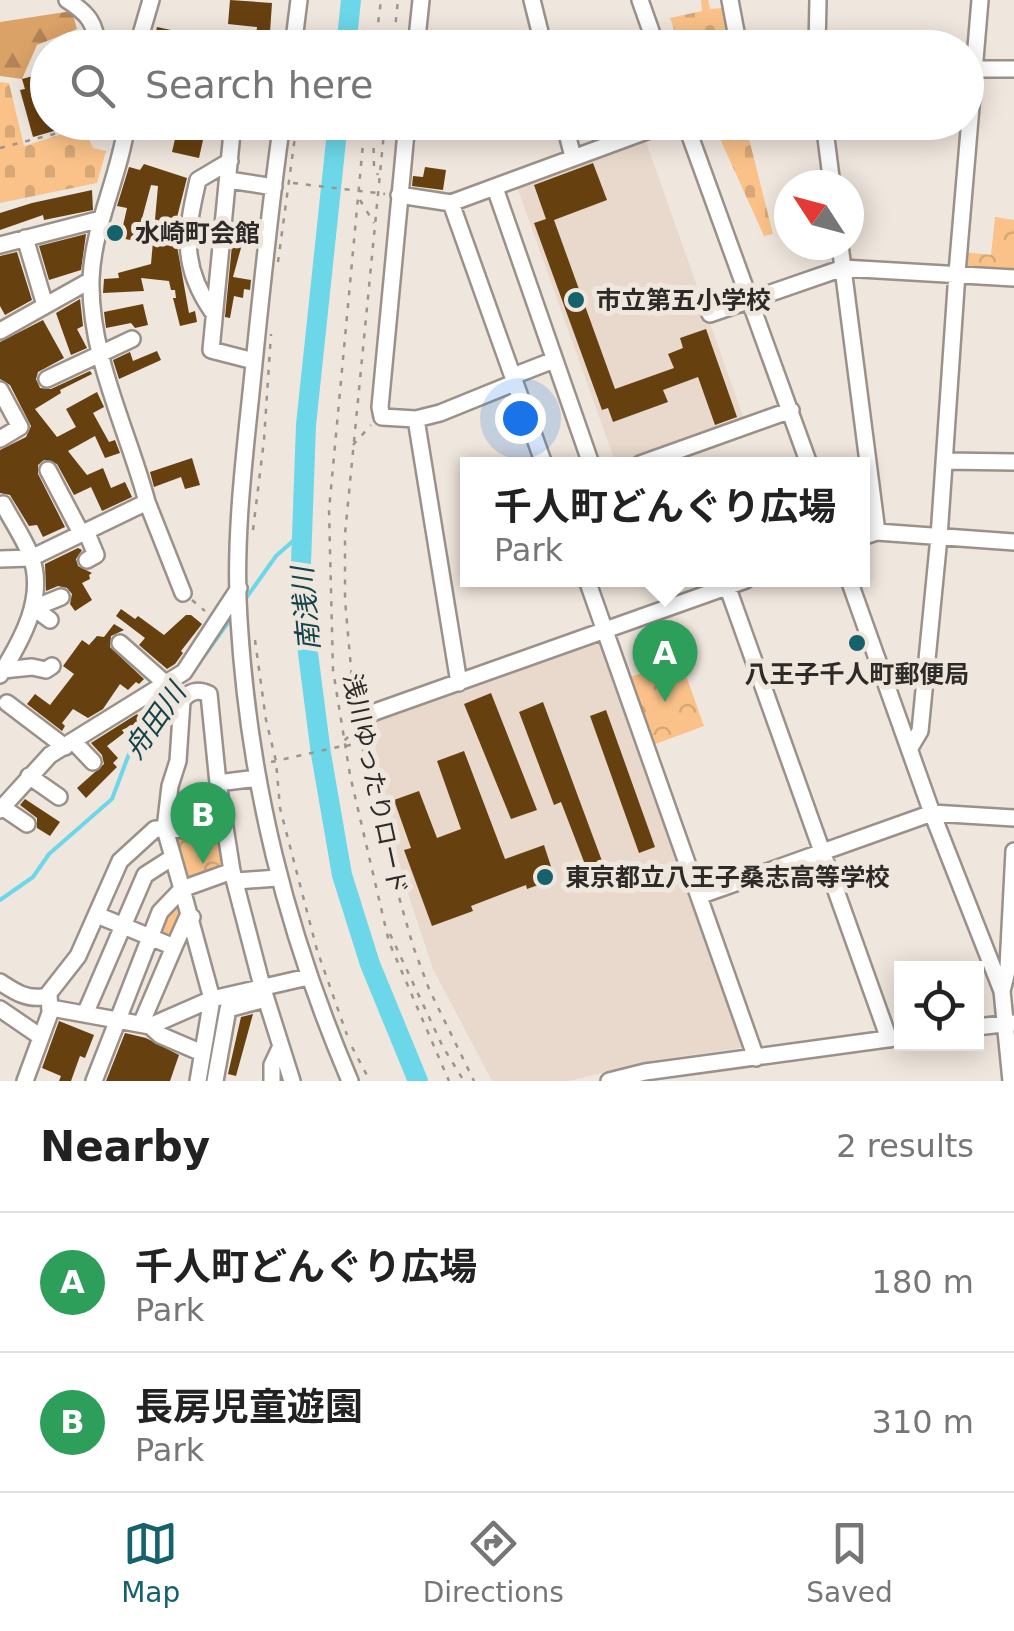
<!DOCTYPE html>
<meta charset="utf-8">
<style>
:root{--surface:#fff;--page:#f6f6f6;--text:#222;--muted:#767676;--line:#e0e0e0;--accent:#15626d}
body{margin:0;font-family:"DejaVu Sans","Noto Sans JP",sans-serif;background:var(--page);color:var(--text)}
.controls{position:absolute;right:30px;bottom:30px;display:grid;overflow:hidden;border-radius:0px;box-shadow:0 5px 25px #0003}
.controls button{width:90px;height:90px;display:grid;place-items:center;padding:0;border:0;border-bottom:2px solid var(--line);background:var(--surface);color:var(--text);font:50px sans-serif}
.compass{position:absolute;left:774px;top:170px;width:90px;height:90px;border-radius:50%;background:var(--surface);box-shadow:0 5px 25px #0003;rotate:306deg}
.you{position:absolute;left:520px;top:418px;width:35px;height:35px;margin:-25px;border:8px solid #fff;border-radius:50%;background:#1a73e8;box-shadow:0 0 0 15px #1a73e833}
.badge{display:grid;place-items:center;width:65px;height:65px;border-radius:50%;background:var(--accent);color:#fff;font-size:32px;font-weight:700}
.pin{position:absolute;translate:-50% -82px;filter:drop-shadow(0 2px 5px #0008)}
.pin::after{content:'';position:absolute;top:52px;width:35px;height:30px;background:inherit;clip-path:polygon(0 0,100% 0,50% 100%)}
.popup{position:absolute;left:460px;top:457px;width:410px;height:130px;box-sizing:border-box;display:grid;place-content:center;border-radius:0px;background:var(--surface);filter:drop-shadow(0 2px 8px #0005);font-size:32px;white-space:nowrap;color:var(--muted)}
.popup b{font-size:38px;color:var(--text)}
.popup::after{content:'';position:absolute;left:50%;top:100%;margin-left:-20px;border:20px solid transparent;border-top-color:var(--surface)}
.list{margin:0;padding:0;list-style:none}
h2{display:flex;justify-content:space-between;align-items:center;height:130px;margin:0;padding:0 40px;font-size:42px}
h2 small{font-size:32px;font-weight:400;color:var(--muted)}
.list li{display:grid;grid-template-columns:65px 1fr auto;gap:30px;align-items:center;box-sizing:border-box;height:140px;padding:0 40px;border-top:2px solid var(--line)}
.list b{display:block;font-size:38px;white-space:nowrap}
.list p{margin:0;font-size:32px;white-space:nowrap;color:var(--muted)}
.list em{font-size:32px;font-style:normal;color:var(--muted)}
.icon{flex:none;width:55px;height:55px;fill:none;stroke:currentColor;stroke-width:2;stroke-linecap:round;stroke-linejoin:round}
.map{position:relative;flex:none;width:1014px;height:1081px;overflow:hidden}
.search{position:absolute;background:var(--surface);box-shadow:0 5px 25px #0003;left:30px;right:30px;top:30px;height:110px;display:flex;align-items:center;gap:25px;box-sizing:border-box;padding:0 35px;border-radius:55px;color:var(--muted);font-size:38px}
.sheet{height:410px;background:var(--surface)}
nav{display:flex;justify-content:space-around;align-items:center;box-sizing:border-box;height:140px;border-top:2px solid var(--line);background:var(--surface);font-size:28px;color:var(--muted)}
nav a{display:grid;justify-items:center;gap:5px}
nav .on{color:var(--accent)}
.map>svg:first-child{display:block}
.built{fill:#e8d9cc}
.forest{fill:url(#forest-firs)}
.cemetery{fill:url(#cemetery-stones)}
.park{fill:url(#park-crowns)}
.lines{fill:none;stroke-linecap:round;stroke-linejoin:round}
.stream{stroke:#6cd7e8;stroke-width:4}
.river{stroke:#6cd7e8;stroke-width:20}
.building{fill:#674010}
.minor-casing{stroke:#9a918a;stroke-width:20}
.path{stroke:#9b958e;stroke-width:2.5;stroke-dasharray:5 8;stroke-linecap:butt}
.minor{stroke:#fff;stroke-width:15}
.poi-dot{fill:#15626d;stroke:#efe6dd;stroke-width:4}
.labels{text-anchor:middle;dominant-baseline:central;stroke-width:10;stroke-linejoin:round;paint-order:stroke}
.poi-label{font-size:25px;font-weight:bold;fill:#2d2a27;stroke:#efe6dd;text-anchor:start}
.street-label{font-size:25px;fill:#2d2a27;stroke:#efe6dd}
.water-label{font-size:28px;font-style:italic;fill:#13444b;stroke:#efe6dd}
</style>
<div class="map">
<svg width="1014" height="1081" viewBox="0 0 1014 1081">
<defs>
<pattern id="forest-firs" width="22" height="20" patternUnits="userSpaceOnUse" patternTransform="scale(2.5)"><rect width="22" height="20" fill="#dba268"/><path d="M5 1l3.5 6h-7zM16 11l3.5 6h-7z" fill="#b28456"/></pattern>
<pattern id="cemetery-stones" width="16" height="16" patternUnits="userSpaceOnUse" patternTransform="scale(2.5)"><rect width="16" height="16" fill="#fac289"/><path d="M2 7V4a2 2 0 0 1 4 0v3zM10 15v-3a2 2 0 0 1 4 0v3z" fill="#d7a776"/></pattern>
<pattern id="park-crowns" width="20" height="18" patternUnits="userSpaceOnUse" patternTransform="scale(2.5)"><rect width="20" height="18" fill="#fac289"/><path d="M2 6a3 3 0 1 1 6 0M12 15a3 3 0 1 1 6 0" fill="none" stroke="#d7a776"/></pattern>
</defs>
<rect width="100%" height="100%" fill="#efe6dd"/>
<path class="built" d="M 644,136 L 745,422 L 616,464 L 516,184 Z
M 599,633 L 746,1047 L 655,1060 L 569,1081 L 492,1081 L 433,969 L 412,906 L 395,848 L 369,714 Z"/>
<path class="forest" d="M 72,11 L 77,29 L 37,45 L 22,79 L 0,76 L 0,22 Z"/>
<path class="cemetery" d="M 701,0 L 708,0 L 710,9 L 732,7 L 739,47 L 680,47 L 670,18 L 702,11 Z
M 0,82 L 9,83 L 24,146 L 84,127 L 93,148 L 106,151 L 97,183 L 0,203 Z
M 713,123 L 745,123 L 773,234 L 764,236 Z"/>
<path class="park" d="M 995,217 L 1014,220 L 1014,274 L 970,270 L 962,263 L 964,252 L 991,255 Z
M 680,659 L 704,726 L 650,746 L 625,679 Z
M 165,829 L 225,830 L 232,871 L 182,889 L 192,917 L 174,947 L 150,937 L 182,889 Z"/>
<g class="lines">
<path class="stream" d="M 244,601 L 276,556 L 302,533
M 194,670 L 232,617
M 0,900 L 33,877 L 49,854 L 112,799 L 132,746 L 179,683"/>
<path class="river" d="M 346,48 L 351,0
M 338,122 L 306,425 L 300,591 L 321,754 L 342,875 L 370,964 L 418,1081"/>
</g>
<path class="building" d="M 230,0 L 272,3 L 269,47 L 255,45 L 257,27 L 228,24 Z
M 157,27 L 232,43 L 232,48 L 153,45 Z
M 33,76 L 35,83 L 40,81 L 48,107 L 48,122 L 52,122 L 54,131 L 33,137 L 20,90 L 25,89 L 22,79 Z
M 179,122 L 207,122 L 199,158 L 172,152 Z
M 593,163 L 607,200 L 554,220 L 615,389 L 674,368 L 668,354 L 683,348 L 680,338 L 706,329 L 737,417 L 715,425 L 698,377 L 663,390 L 668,402 L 613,422 L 608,408 L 602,410 L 534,223 L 546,219 L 534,185 Z
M 144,164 L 187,178 L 170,245 L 177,246 L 189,313 L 195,311 L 197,322 L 180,326 L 173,298 L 176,298 L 175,290 L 171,290 L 169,281 L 141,278 L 144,291 L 103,293 L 104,279 L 119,278 L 118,273 L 151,264 L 158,186 L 151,185 L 136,241 L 109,236 L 111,227 L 122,230 L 127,208 L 117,206 L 129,167 L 140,170 Z
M 425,167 L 446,170 L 443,190 L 412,186 L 413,176 L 423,177 Z
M 92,190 L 93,210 L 44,220 L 43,215 L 0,230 L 0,213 L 32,203 Z
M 86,234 L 81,270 L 49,280 L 39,246 Z
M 233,235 L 244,237 L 233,277 L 251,280 L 250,290 L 244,289 L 243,298 L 234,296 L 230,318 L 225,317 Z
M 17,252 L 32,300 L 5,315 L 0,306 L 0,256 Z
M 80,299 L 83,326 L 77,329 L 87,348 L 71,355 L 56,313 Z
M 143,304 L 148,325 L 135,328 L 131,323 L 106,328 L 104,312 Z
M 43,320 L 64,358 L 38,372 L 36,379 L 40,388 L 51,389 L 90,371 L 92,374 L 60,390 L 61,393 L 35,409 L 57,437 L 76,427 L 66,409 L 97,392 L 104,407 L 93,413 L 109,442 L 115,440 L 120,453 L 105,458 L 95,436 L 68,451 L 87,475 L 103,468 L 111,488 L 125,482 L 132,497 L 102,511 L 91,487 L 74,495 L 57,464 L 44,460 L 38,465 L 38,474 L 65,527 L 43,537 L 37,525 L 29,526 L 10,495 L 0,493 L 0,450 L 26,437 L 31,426 L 10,385 L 0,379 L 0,342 Z
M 157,351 L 161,360 L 119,379 L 113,360 L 130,352 L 133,361 Z
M 192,458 L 200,485 L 185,489 L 181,477 L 154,487 L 150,472 Z
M 78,548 L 82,550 L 76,559 L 78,566 L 92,573 L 89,575 L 90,579 L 82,583 L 92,600 L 75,611 L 70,604 L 72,594 L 67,588 L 58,586 L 46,591 L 45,564 Z
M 121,609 L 135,619 L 138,616 L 164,635 L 186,615 L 191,615 L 202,624 L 181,651 L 183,653 L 175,664 L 167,669 L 139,645 L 145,638 L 116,616 Z
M 114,624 L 124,630 L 111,636 L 110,647 L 144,679 L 139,684 L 136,682 L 128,690 L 120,684 L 103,709 L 88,718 L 73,709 L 62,723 L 65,726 L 62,731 L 27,704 L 35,694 L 50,705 L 74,674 L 63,666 L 82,640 L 89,645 L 97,636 L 104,637 Z
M 491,693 L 537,810 L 511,819 L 464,704 Z
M 543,702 L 602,861 L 586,867 L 561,802 L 554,805 L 519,712 Z
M 606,710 L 655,847 L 639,853 L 590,716 Z
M 137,714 L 141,721 L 122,730 L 124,733 L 107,746 L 118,758 L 113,763 L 117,767 L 86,798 L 77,788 L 104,764 L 102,755 L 91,743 Z
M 464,751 L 505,859 L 544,845 L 555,879 L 527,889 L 526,885 L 471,906 L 473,911 L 432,926 L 404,850 L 411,848 L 394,800 L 419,791 L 437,838 L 461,829 L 437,761 Z
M 25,799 L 60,822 L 50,836 L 37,828 L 37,818 L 20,805 Z
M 253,1014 L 236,1076 L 228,1074 L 241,1017 Z
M 59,1021 L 94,1035 L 85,1058 L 80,1056 L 71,1081 L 59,1081 L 61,1076 L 42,1068 Z
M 125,1033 L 146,1038 L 179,1055 L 170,1081 L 106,1081 Z"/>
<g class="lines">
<g class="minor-casing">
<path id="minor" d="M 67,0 C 89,14 95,23 98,48
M 532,0 L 544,48
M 640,0 L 657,48
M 730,0 L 739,48
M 137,48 L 151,0
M 293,48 L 299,0
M 416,48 L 421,0
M 817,48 L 818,0
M 966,69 L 1014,69
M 233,122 L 211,350 L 254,361
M 282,122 C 269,213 260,303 251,393 C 243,468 234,545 239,620 C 249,784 286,931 350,1081
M 407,122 L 380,407 L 382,417 L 416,419
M 564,122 L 573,157
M 685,122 L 809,464
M 824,122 L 832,185
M 229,180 L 274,187
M 495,188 L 591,464
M 399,195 L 451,203 L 671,122
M 451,203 L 544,464
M 25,238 L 45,305
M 0,245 L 101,219
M 840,245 L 877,532
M 212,311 C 180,265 186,232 198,180 L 230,161
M 710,314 L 843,268 L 1014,278
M 0,331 L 91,280
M 513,376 L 554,360
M 47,379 L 132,339
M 0,390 L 20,427 L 0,439
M 944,461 L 1014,462
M 640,464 L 791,410
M 48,470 L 81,533
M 147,502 L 183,593
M 86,531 L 96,555 L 87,560
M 862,537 L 877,532 L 1014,542
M 0,559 L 31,558 L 147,502 C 128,430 89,356 91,279 C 93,225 120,176 127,122
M 587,580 L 756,1058
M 725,580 L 889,1039
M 849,580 L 932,813 L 1002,991 L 1011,1081
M 34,608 L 61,597
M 34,608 L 50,620
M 120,643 L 165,683
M 3,670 L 32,667 L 46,670 L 52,666
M 0,675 C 22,640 47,596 30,554 C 23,537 12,521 3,504
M 459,683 L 416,419 L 440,413 L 514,383
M 7,703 L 65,747
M 369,714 L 746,580
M 74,742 L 93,762
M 910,748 L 920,731 L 939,537 L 957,273 L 980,0
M 29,776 L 59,797
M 218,783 L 257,778
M 2,807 L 27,824
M 0,810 L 50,755 L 184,672 L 239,588
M 237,881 L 277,878
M 699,896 L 932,813 L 1014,818
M 97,915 L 174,947 L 187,918 L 192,917
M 0,982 C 14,991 25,999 42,997
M 1002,991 L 1008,967 L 1014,851
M 51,1008 L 150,1026 L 212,999 L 308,977
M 0,1009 L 41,1037
M 85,1014 L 145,875 L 173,857
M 141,1024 L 174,947
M 150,1026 L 160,1035 L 202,1053
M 976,1027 L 1012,1023
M 25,1081 L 50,1013 L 49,993 L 78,956 L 120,861 L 155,829 L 225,830
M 94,1081 L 160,912 L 182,889 L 165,829 L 170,786 L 178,761 L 182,701 C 189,691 198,689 209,694 L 218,783 L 232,871 L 262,986 L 292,1081
M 198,1081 L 212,999 L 182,889 L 232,871
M 215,1081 L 228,1009 L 258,1001 L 264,992
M 272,1081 L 272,1065 L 281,1046
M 609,1081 L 645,1072 L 902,1037"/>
</g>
<path class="path" d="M 375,48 L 381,0
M 393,48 L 398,0
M 365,122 L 329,510 L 333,670 L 350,775 L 389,942 L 449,1081
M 373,122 L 374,167 L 378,175
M 0,148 L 58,133 L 65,122
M 293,183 L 385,194
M 360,200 L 374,223
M 278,262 L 297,122
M 353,445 L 371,425
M 253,530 L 264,440 L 271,334
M 192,600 L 205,611
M 255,640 L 266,720 L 276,761 L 280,808 L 317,950 L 347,1035
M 355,714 L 345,600 L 345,534 L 385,122
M 357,721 L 380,831 L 413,946 L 429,989 L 474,1081
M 346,746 L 361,742
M 271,762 L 338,747 L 358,727
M 390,934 L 443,1047 L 464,1081
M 352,1047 L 370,1081"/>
<use href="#minor" class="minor"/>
</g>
<g class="poi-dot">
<circle cx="115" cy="233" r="10"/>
<circle cx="576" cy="300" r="10"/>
<circle cx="857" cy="643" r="10"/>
<circle cx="545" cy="877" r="10"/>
</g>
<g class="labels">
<g class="poi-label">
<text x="135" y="233">水崎町会館</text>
<text x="596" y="300">市立第五小学校</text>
<text x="857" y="674" text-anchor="middle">八王子千人町郵便局</text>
<text x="565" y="877">東京都立八王子桑志高等学校</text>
</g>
<g class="street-label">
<text transform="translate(375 784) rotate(78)">浅川ゆったりロード</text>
</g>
<g class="water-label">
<text transform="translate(306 609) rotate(-95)">南浅川</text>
<text transform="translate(155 721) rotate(-55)">舟田川</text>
</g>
</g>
</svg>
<div class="controls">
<button><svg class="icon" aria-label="locate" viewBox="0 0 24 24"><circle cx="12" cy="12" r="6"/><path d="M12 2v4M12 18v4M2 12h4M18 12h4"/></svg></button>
</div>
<svg class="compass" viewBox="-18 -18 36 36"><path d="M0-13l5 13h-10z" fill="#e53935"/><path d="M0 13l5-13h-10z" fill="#767676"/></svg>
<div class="you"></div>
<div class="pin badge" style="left:665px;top:702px;background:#2e9e5b">A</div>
<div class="popup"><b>千人町どんぐり広場</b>Park</div>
<div class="pin badge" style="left:203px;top:864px;background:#2e9e5b">B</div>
<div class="search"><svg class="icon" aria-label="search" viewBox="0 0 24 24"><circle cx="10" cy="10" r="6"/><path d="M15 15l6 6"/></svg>Search here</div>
</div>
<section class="sheet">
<h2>Nearby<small>2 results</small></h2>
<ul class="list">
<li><span class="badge" style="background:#2e9e5b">A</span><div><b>千人町どんぐり広場</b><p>Park</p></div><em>180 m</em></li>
<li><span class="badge" style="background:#2e9e5b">B</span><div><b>長房児童遊園</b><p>Park</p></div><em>310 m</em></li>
</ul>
</section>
<nav>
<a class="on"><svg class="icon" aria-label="map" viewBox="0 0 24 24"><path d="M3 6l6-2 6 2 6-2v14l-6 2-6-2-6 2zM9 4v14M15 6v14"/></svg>Map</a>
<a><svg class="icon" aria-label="directions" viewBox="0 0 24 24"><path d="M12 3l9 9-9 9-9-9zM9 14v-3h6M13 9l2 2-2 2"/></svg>Directions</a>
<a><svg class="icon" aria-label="saved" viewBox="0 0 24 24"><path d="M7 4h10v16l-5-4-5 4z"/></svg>Saved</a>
</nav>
